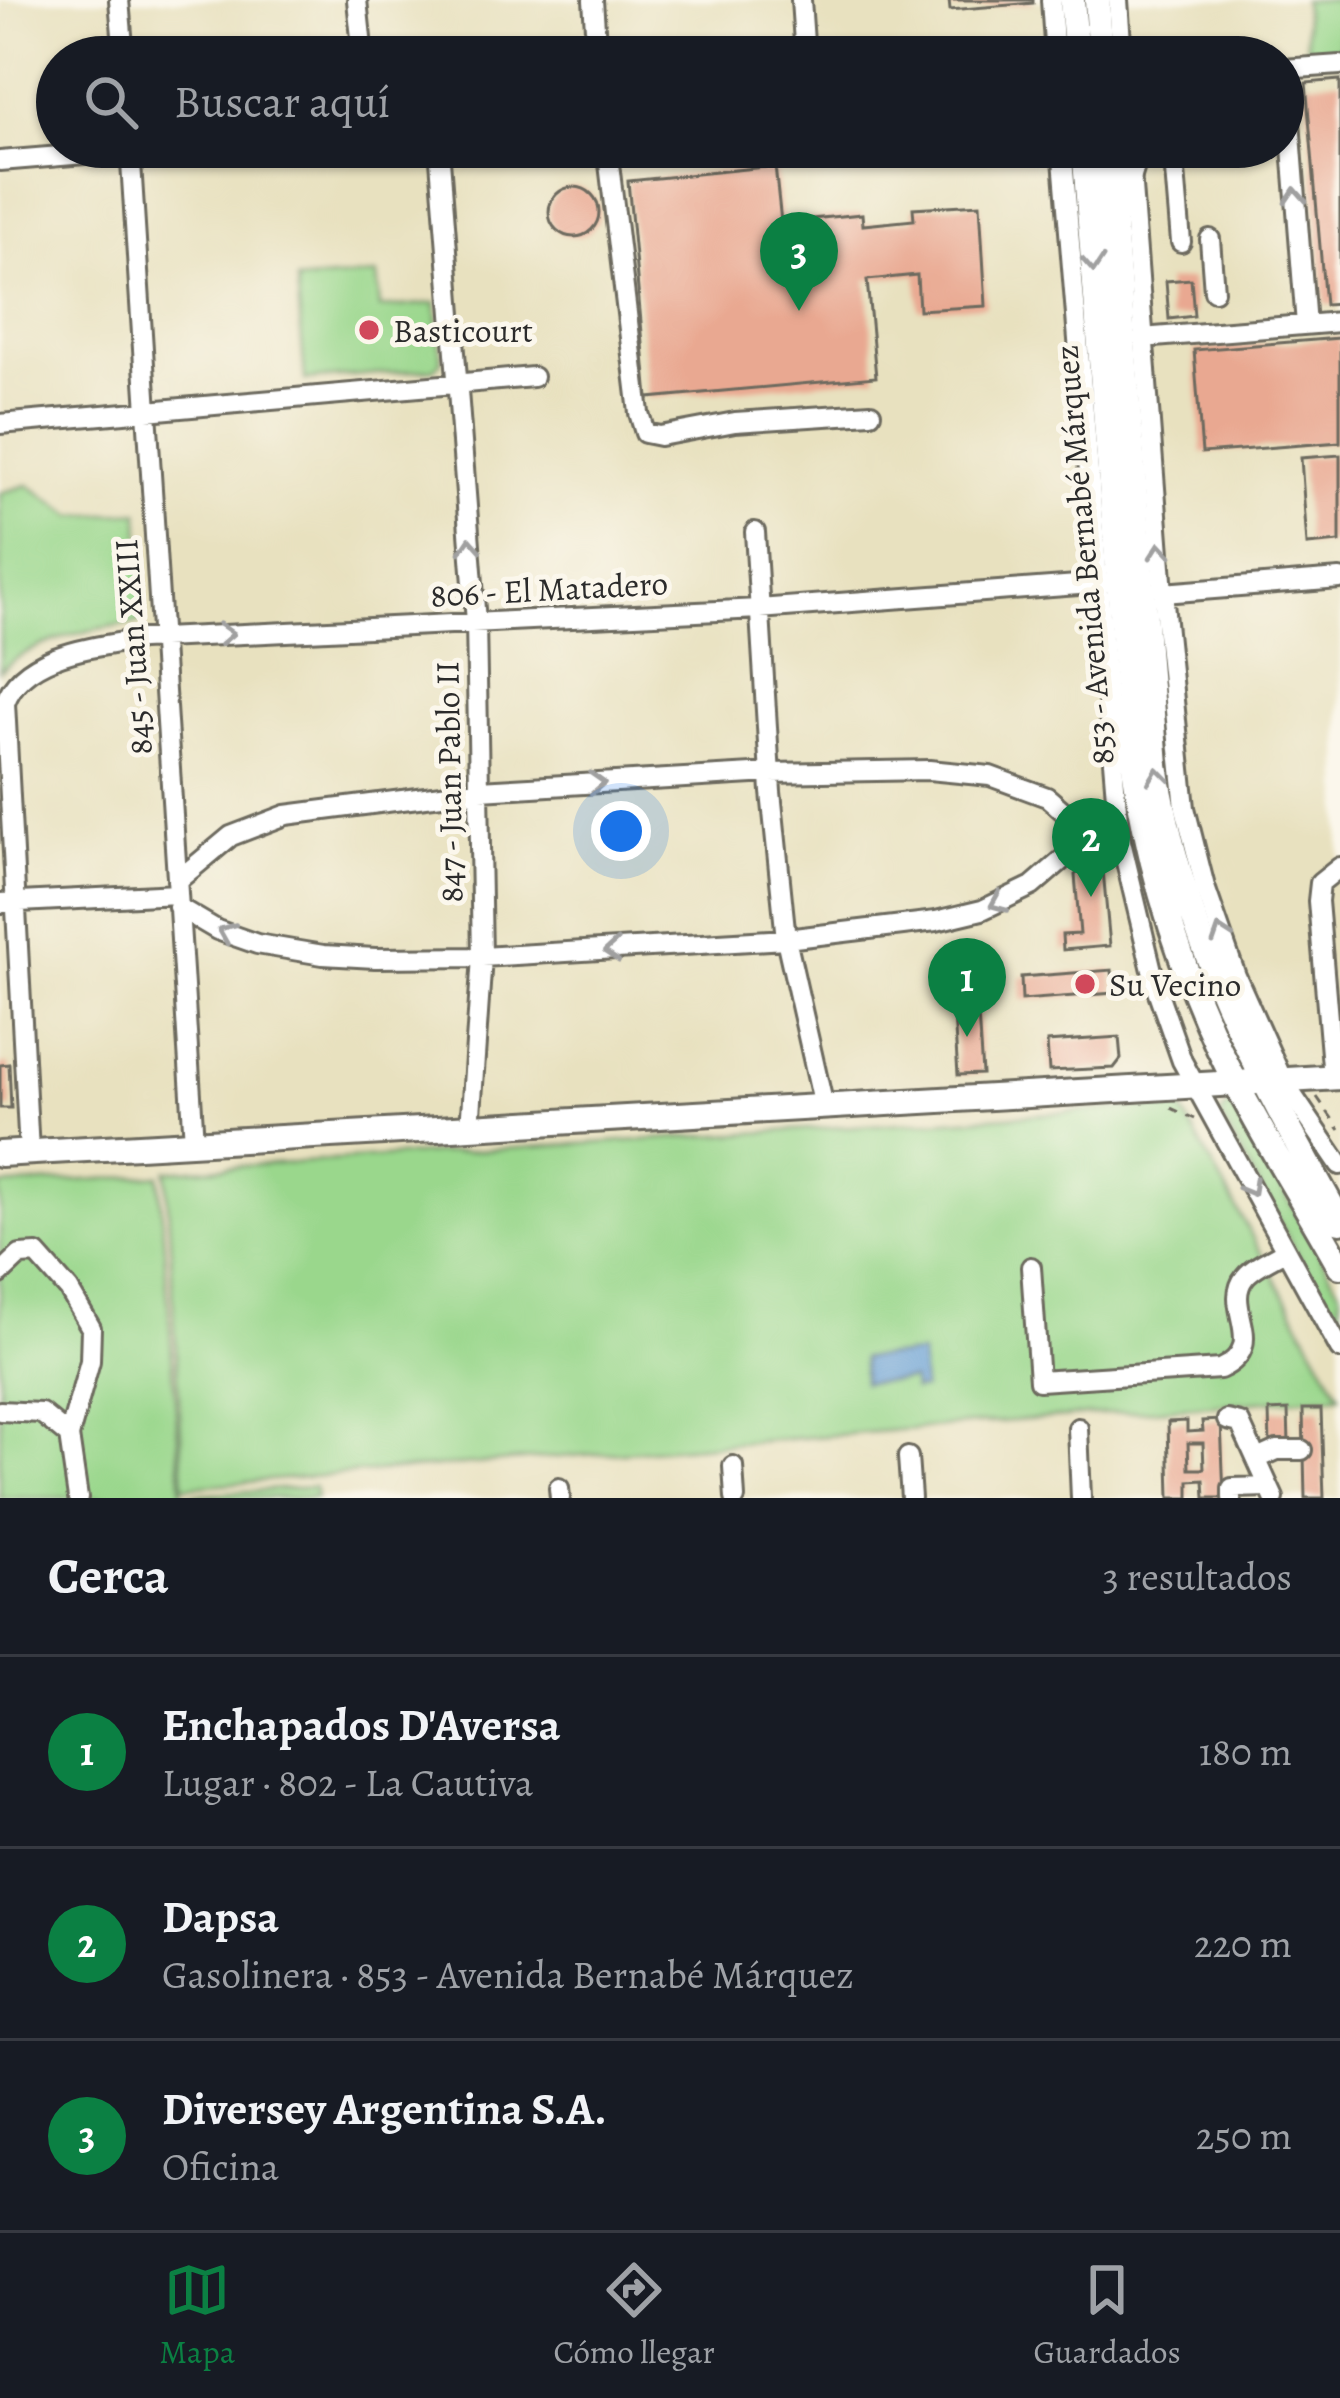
<!DOCTYPE html>
<html lang="es">
<meta charset="utf-8">
<style>
:root{--surface:#171b24;--page:#242831;--text:#f1f3f6;--muted:#9ea1a6;--line:#363941;--accent:#0b8043}
body{margin:0;font-family:Alegreya,serif;background:var(--page);color:var(--text)}
.you{position:absolute;left:621px;top:831px;width:42px;height:42px;margin:-30px;border:9px solid #fff;border-radius:50%;background:#1a73e8;box-shadow:0 0 0 18px #1a73e833}
.badge{display:grid;place-items:center;width:78px;height:78px;border-radius:50%;background:var(--accent);color:#fff;font-size:39px;font-weight:700}
.pin{position:absolute;translate:-50% -99px;filter:drop-shadow(0 3px 6px #0008)}
.pin::after{content:'';position:absolute;top:63px;width:42px;height:36px;background:inherit;clip-path:polygon(0 0,100% 0,50% 100%)}
.list{margin:0;padding:0;list-style:none}
h2{display:flex;justify-content:space-between;align-items:center;height:156px;margin:0;padding:0 48px;font-size:51px}
h2 small{font-size:39px;font-weight:400;color:var(--muted)}
.list li{display:grid;grid-template-columns:78px 1fr auto;gap:36px;align-items:center;box-sizing:border-box;height:192px;padding:0 48px;border-top:3px solid var(--line)}
.list b{display:block;font-size:45px;white-space:nowrap}
.list p{margin:0;font-size:39px;white-space:nowrap;color:var(--muted)}
.list em{font-size:39px;font-style:normal;color:var(--muted)}
.icon{flex:none;width:66px;height:66px;fill:none;stroke:currentColor;stroke-width:2;stroke-linecap:round;stroke-linejoin:round}
.map{position:relative;flex:none;width:1340px;height:1498px;overflow:hidden}
.search{position:absolute;background:var(--surface);box-shadow:0 3px 9px #0004;left:36px;right:36px;top:36px;height:132px;display:flex;align-items:center;gap:30px;box-sizing:border-box;padding:0 42px;border-radius:66px;color:var(--muted);font-size:45px}
.sheet{height:732px;background:var(--surface)}
nav{display:flex;justify-content:space-around;align-items:center;box-sizing:border-box;height:168px;border-top:3px solid var(--line);background:var(--surface);font-size:33px;color:var(--muted)}
nav a{display:grid;justify-items:center;gap:6px}
nav .on{color:var(--accent)}
.map>svg:first-child{display:block}
.green{fill:#9ad78c;stroke:#62815c;stroke-width:3}
.water{fill:#659ed4;stroke:#486480;stroke-width:3}
.building{fill:#e9a891;fill-rule:evenodd}
.lines{fill:none;stroke-linecap:round;stroke-linejoin:round}
.minor-casing{stroke:#6d6b5f;stroke-width:24}
.major-casing{stroke:#6d6b5f;stroke-width:30}
.path{stroke:#6d6b5f;stroke-width:3;stroke-dasharray:9 9;stroke-linecap:butt}
.minor{stroke:#fff;stroke-width:18}
.major{stroke:#fff;stroke-width:24}
.oneway{stroke:#a0a0a0}
.poi-dot{fill:#d1495b;stroke:#fbf7ec;stroke-width:4.5}
.labels{text-anchor:middle;dominant-baseline:central;stroke-width:10;stroke-linejoin:round;paint-order:stroke}
.poi-label{font-size:33px;fill:#2b2b2b;stroke:#fbf7ec;text-anchor:start}
.street-label{font-size:33px;fill:#2b2b2b;stroke:#fbf7ec}
</style>
<div class="map">
<svg width="1340" height="1498" viewBox="0 0 1340 1498">
<rect width="100%" height="100%" fill="#fbf7ec"/>
<filter id="ink" filterUnits="userSpaceOnUse"><feTurbulence type="fractalNoise" baseFrequency=".00833" numOctaves="2"/><feDisplacementMap in="SourceGraphic" scale="24" xChannelSelector="R" yChannelSelector="G"/><feConvolveMatrix kernelMatrix="1 2 1 2 8 2 1 2 1" color-interpolation-filters="sRGB"/></filter>
<filter id="wash" filterUnits="userSpaceOnUse"><feTurbulence type="fractalNoise" baseFrequency=".004" numOctaves="4" result="noise"/><feDisplacementMap in="SourceGraphic" scale="48" xChannelSelector="R" yChannelSelector="G"/><feGaussianBlur stdDeviation="2.7" result="paint"/><feColorMatrix in="noise" values="0 0 0 0 0 0 0 0 0 0 0 0 0 0 0 0 0 1.4 0 .05"/><feComposite in="paint" operator="in"/></filter>
<g filter="url(#wash)">
<rect width="100%" height="100%" fill="#e8e1bf"/>
<path class="green" d="M 1303,0 L 1340,0 L 1340,48 L 1307,51 Z
M 377,275 L 380,308 L 436,303 L 441,362 L 434,369 L 305,380 L 297,281 Z
M 28,485 L 74,516 L 139,512 L 144,615 L 138,623 C 94,627 33,641 0,671 L 0,493 Z
M 1179,1105 L 1340,1395 L 184,1487 L 166,1171 Z
M 1230,1105 L 1237,1108 L 1340,1291 L 1340,1330 L 1223,1122 L 1221,1113 Z
M 159,1175 L 182,1495 L 314,1487 L 316,1498 L 0,1498 L 0,1186 Z"/>
<path class="water" d="M 921,1354 L 923,1389 L 913,1390 L 912,1380 L 863,1383 L 862,1358 Z"/>
<g id="blocks">
<path class="building" d="M 949,0 L 1033,0 L 1033,3 L 950,10 Z
M 1340,80 L 1340,304 L 1325,305 L 1306,83 Z
M 775,166 L 781,222 L 862,214 L 863,225 L 914,220 L 913,208 L 980,204 L 986,306 L 919,310 L 917,275 L 867,280 L 876,377 L 648,398 L 628,181 Z
M549 212a25 25 0 1 1 50 0a25 25 0 1 1-50 0Z
M 1191,279 L 1194,316 L 1169,319 L 1166,281 Z
M 1340,338 L 1340,442 L 1202,453 L 1194,350 Z
M 1340,455 L 1340,542 L 1307,545 L 1301,458 Z
M 1088,863 L 1103,870 L 1110,946 L 1063,950 L 1062,935 L 1080,934 L 1075,875 Z
M 1112,970 L 1114,993 L 1022,1000 L 1021,977 Z
M 977,999 L 982,1074 L 958,1075 L 953,1001 Z
M 1119,1037 L 1121,1059 L 1114,1068 L 1049,1071 L 1047,1042 Z
M 9,1064 L 11,1108 L 0,1108 L 0,1065 Z
M 1303,1409 L 1321,1409 L 1324,1498 L 1305,1498 Z
M 1288,1410 L 1289,1445 L 1270,1446 L 1269,1411 Z
M 1221,1420 L 1224,1498 L 1205,1498 L 1204,1480 L 1189,1481 L 1189,1498 L 1170,1498 L 1168,1422 L 1187,1421 L 1187,1432 L 1203,1431 L 1202,1421 ZM 1188,1443 L 1203,1443 L 1204,1469 L 1189,1469 Z"/>
</g>
</g>
<g filter="url(#ink)">
<use href="#blocks" fill-opacity="0" stroke="#6d6b5f" stroke-width="3"/>
<g class="lines">
<g class="minor-casing">
<path id="minor" d="M 119,0 L 124,57
M 357,0 L 363,57
M 593,0 L 597,57
M 801,0 L 805,57
M 1051,0 L 1055,57
M 1118,0 L 1122,57
M 1283,69 L 1340,65
M 1289,109 L 1306,325
M 130,147 L 194,1142
M 439,147 L 476,622 L 482,957 L 470,1128
M 607,147 L 639,413 L 645,433 L 660,436 L 735,422 L 871,413
M 1062,147 L 1119,833 L 1156,987 L 1182,1061 L 1340,1349
M 1129,147 L 1163,593 L 1185,808 L 1205,887 L 1236,976 L 1283,1081 L 1340,1165
M 1173,147 L 1181,242
M 0,161 L 170,147
M 1210,239 L 1214,291
M 1142,338 L 1340,322
M 0,424 L 533,377
M 755,532 L 771,792 L 786,939 L 824,1107
M 1163,593 L 1340,579
M 177,881 L 231,836 L 286,815 L 480,790 L 770,773 L 929,770 L 990,776 L 1047,797 L 1091,835
M 0,903 L 177,894
M 178,907 L 217,930 L 257,944 L 323,955 L 375,958 L 482,957 L 786,939 L 936,921 L 982,910 L 1032,886 L 1091,835 L 1119,833
M 1333,1078 L 1318,901 L 1320,883 L 1340,867
M 29,1152 L 5,703 C 22,653 96,647 142,639 L 759,609 L 1118,582
M 1031,1267 L 1039,1381 L 1220,1369 C 1271,1345 1221,1307 1245,1277 C 1254,1266 1273,1258 1285,1251
M 0,1274 L 20,1255 L 37,1254 L 69,1290 L 91,1328 L 90,1361 L 69,1436 L 78,1498
M 0,1411 L 41,1413 L 69,1436
M 1227,1420 L 1240,1423 L 1274,1498
M 1078,1428 L 1081,1498
M 908,1457 L 911,1498
M 1257,1459 L 1277,1450 L 1302,1450
M 733,1466 L 735,1498
M 559,1488 L 560,1498
M 1232,1498 L 1232,1488 L 1269,1487"/>
</g>
<g class="major-casing">
<path id="major" d="M 1072,0 L 1077,57
M 1097,0 L 1101,57
M 1084,147 L 1133,759 C 1147,860 1176,956 1219,1049 C 1254,1123 1300,1194 1340,1266
M 1108,147 L 1156,765 C 1180,932 1258,1075 1340,1221
M 1118,213 L 1131,169
M 0,1154 L 1340,1077"/>
</g>
<path class="path" d="M 1317,1097 L 1340,1130
M 1171,1108 L 1195,1119"/>
<use href="#minor" class="minor"/>
<use href="#major" class="major"/>
</g>
<defs><path id="oneway-chevron" d="M-2-3.5L2.5 0L-2 3.5" fill="none" stroke-width="1.6" stroke-linecap="round" stroke-linejoin="round" transform="scale(3)"/></defs>
<g class="oneway">
<use href="#oneway-chevron" transform="translate(1295 196) rotate(-94)"/>
<use href="#oneway-chevron" transform="translate(1093 264) rotate(86)"/>
<use href="#oneway-chevron" transform="translate(470 546) rotate(-94)"/>
<use href="#oneway-chevron" transform="translate(1160 551) rotate(-95)"/>
<use href="#oneway-chevron" transform="translate(226 634) rotate(-3)"/>
<use href="#oneway-chevron" transform="translate(1158 776) rotate(-97)"/>
<use href="#oneway-chevron" transform="translate(597 783) rotate(-3)"/>
<use href="#oneway-chevron" transform="translate(998 903) rotate(157)"/>
<use href="#oneway-chevron" transform="translate(226 932) rotate(-157)"/>
<use href="#oneway-chevron" transform="translate(1221 934) rotate(-109)"/>
<use href="#oneway-chevron" transform="translate(612 951) rotate(176)"/>
<use href="#oneway-chevron" transform="translate(1250 1188) rotate(61)"/>
</g>
</g>
<g class="poi-dot">
<circle cx="369" cy="330" r="12"/>
<circle cx="1085" cy="984" r="12"/>
</g>
<g class="labels">
<g class="poi-label">
<text x="393" y="330">Basticourt</text>
<text x="1109" y="984">Su Vecino</text>
</g>
<g class="street-label">
<text transform="translate(1084 555) rotate(-95)">853 - Avenida Bernabé Márquez</text>
<text transform="translate(549 589) rotate(-3)">806 - El Matadero</text>
<text transform="translate(133 647) rotate(-94)">845 - Juan XXIII</text>
<text transform="translate(449 782) rotate(-91)">847 - Juan Pablo II</text>
</g>
</g>
</svg>
<div class="you"></div>
<div class="pin badge" style="left:967px;top:1037px">1</div>
<div class="pin badge" style="left:1091px;top:897px">2</div>
<div class="pin badge" style="left:799px;top:311px">3</div>
<div class="search"><svg class="icon" aria-label="search" viewBox="0 0 24 24"><circle cx="10" cy="10" r="6"/><path d="M15 15l6 6"/></svg>Buscar aquí</div>
</div>
<section class="sheet">
<h2>Cerca<small>3 resultados</small></h2>
<ul class="list">
<li><span class="badge">1</span><div><b>Enchapados D'Aversa</b><p>Lugar · 802 - La Cautiva</p></div><em>180 m</em></li>
<li><span class="badge">2</span><div><b>Dapsa</b><p>Gasolinera · 853 - Avenida Bernabé Márquez</p></div><em>220 m</em></li>
<li><span class="badge">3</span><div><b>Diversey Argentina S.A.</b><p>Oficina</p></div><em>250 m</em></li>
</ul>
</section>
<nav>
<a class="on"><svg class="icon" aria-label="map" viewBox="0 0 24 24"><path d="M3 6l6-2 6 2 6-2v14l-6 2-6-2-6 2zM9 4v14M15 6v14"/></svg>Mapa</a>
<a><svg class="icon" aria-label="directions" viewBox="0 0 24 24"><path d="M12 3l9 9-9 9-9-9zM9 14v-3h6M13 9l2 2-2 2"/></svg>Cómo llegar</a>
<a><svg class="icon" aria-label="saved" viewBox="0 0 24 24"><path d="M7 4h10v16l-5-4-5 4z"/></svg>Guardados</a>
</nav>
